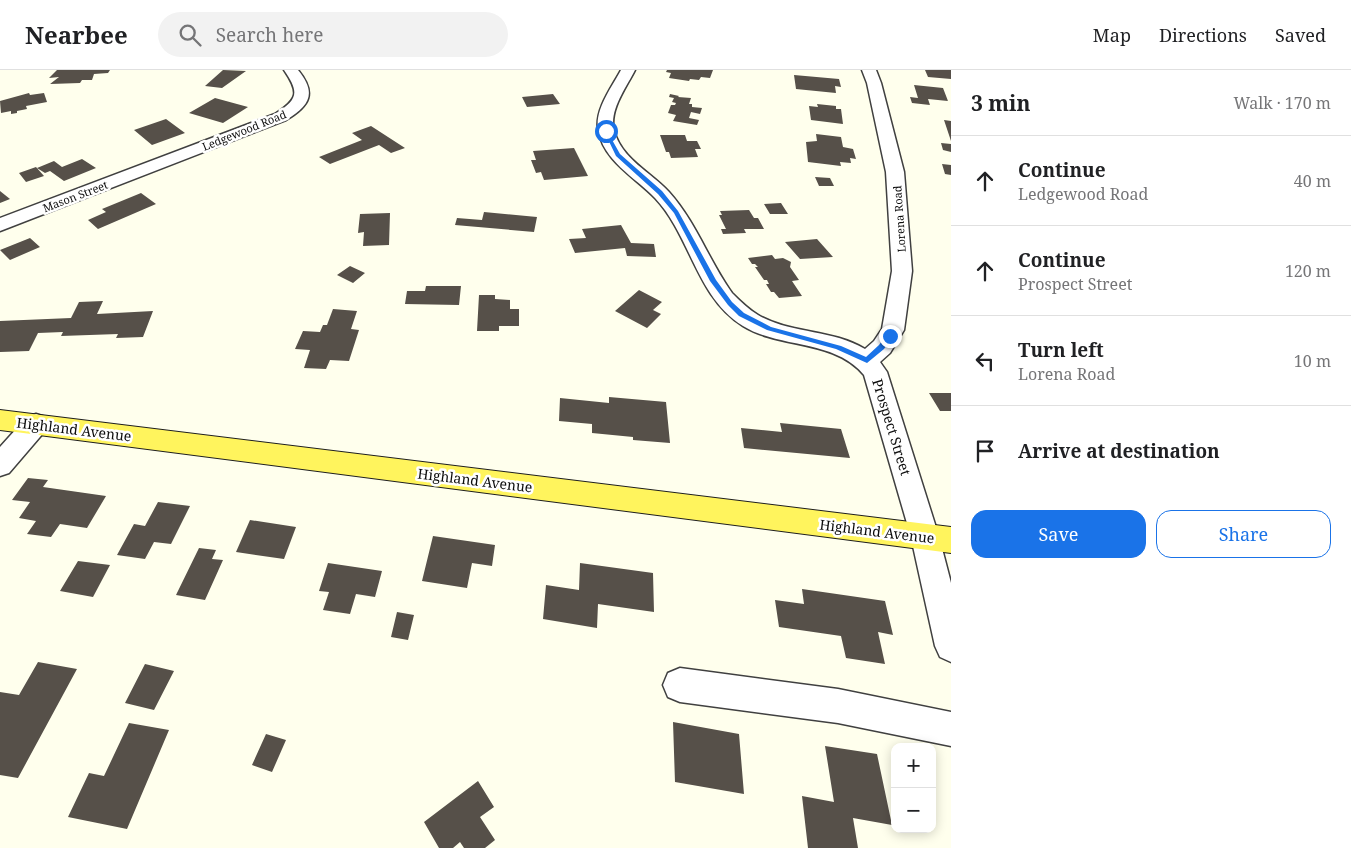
<!DOCTYPE html>
<meta charset="utf-8">
<style>
:root{--surface:#fff;--page:#f2f2f2;--text:#202124;--muted:#757577;--line:#e0e0e0;--accent:#1a73e8}
body{margin:0;font-family:"Noto Serif",serif;background:var(--page);color:var(--text)}
.controls{position:absolute;right:15px;bottom:15px;display:grid;overflow:hidden;border-radius:10px;box-shadow:0 2px 12px #0003}
.controls button{width:45px;height:45px;display:grid;place-items:center;padding:0;border:0;border-bottom:1px solid var(--line);background:var(--surface);color:var(--text);font:25px sans-serif}
.stop{position:absolute;width:15px;height:15px;margin:-11px;border:4px solid #1a73e8;border-radius:50%;background:#fff}
.stop.end{background:#1a73e8;border-color:#fff;box-shadow:0 1px 5px #0008}
.list{margin:0;padding:0;list-style:none}
h2{display:flex;justify-content:space-between;align-items:center;height:65px;margin:0;padding:0 20px;font-size:21px}
h2 small{font-size:16px;font-weight:400;color:var(--muted)}
.list li{display:grid;grid-template-columns:32px 1fr auto;gap:15px;align-items:center;box-sizing:border-box;height:90px;padding:0 20px;border-top:1px solid var(--line)}
.list b{display:block;font-size:19px;white-space:nowrap}
.list p{margin:0;font-size:16px;white-space:nowrap;color:var(--muted)}
.list em{font-size:16px;font-style:normal;color:var(--muted)}
.actions{display:flex;gap:10px;padding:15px 20px}
.actions a{flex:1;padding:11px 0;border:1px solid var(--accent);border-radius:15px;text-align:center;font-size:18px;color:var(--accent)}
.actions .main{background:var(--accent);color:#fff}
.icon{flex:none;width:28px;height:28px;fill:none;stroke:currentColor;stroke-width:2;stroke-linecap:round;stroke-linejoin:round}
.map{position:relative;flex:none;width:951px;height:778px;overflow:hidden}
header{display:flex;align-items:center;gap:30px;box-sizing:border-box;height:70px;padding:0 25px;background:var(--surface);border-bottom:1px solid var(--line)}
header strong{font-size:24px}
nav{display:flex;gap:28px;margin-inline-start:auto;font-size:18px}
.search{width:350px;height:45px;background:var(--page);display:flex;align-items:center;gap:12px;box-sizing:border-box;padding:0 18px;border-radius:28px;color:var(--muted);font-size:19px}
main{display:flex}
aside{flex:1;background:var(--surface)}
.map>svg:first-child{display:block}
.building{fill:#565049}
.lines{fill:none;stroke-linecap:round;stroke-linejoin:round}
.minor-casing{stroke:#404040;stroke-width:3}
.major-casing{stroke:#1e1e1e;stroke-width:2}
.minor{fill:#fff;fill-rule:evenodd}
.major{fill:#fff45d;fill-rule:evenodd}
.route{fill:#1a73e8}
.labels{text-anchor:middle;dominant-baseline:central;stroke-width:5;stroke-linejoin:round;paint-order:stroke}
.far-street-label{font-size:11px;fill:#0d0d0d;stroke:#fff}
.street-label{font-size:14px;fill:#0d0d0d;stroke:#fff}
</style>
<header>
<strong>Nearbee</strong>
<div class="search"><svg class="icon" aria-label="search" viewBox="0 0 24 24"><circle cx="10" cy="10" r="6"/><path d="M15 15l6 6"/></svg>Search here</div>
<nav><a>Map</a><a>Directions</a><a>Saved</a></nav>
</header>
<main>
<div class="map">
<svg width="951" height="778" viewBox="0 0 951 778">
<rect width="100%" height="100%" fill="#ffffed"/>
<path class="building" d="M 57,0 L 110,0 L 108,3 L 94,4 L 92,10 L 82,10 L 80,13 L 50,14 L 59,7 L 49,8 Z
M 223,0 L 246,1 L 222,18 L 205,16 Z
M 667,0 L 713,0 L 710,8 L 701,7 L 699,10 L 690,9 L 689,11 L 669,8 L 671,3 L 666,2 Z
M 925,0 L 951,0 L 951,9 L 928,7 Z
M 794,5 L 839,9 L 841,17 L 835,16 L 836,23 L 796,19 Z
M 914,15 L 943,18 L 948,31 L 928,29 L 930,35 L 912,33 L 910,27 L 918,28 Z
M 29,23 L 30,25 L 44,23 L 47,32 L 26,36 L 27,39 L 17,41 L 17,43 L 11,44 L 11,41 L 1,43 L 0,31 Z
M 553,24 L 560,34 L 527,37 L 522,27 Z
M 670,24 L 679,26 L 678,27 L 691,28 L 689,34 L 692,34 L 692,37 L 702,38 L 700,44 L 691,42 L 689,48 L 699,50 L 697,55 L 673,51 L 676,45 L 668,43 L 671,35 L 675,35 L 676,33 L 672,32 L 674,28 L 669,27 Z
M 215,28 L 248,37 L 223,53 L 189,43 Z
M 817,34 L 836,36 L 836,39 L 841,39 L 843,54 L 811,50 L 809,36 L 818,37 Z
M 166,49 L 185,63 L 152,75 L 134,60 Z
M 944,50 L 951,51 L 951,71 Z
M 371,56 L 405,78 L 391,83 L 379,75 L 330,94 L 319,87 L 362,70 L 352,63 Z
M 816,64 L 841,67 L 843,77 L 853,79 L 856,89 L 850,88 L 851,93 L 840,92 L 841,96 L 808,92 L 806,72 L 817,71 Z
M 660,65 L 685,65 L 687,71 L 697,71 L 701,79 L 695,79 L 698,87 L 671,88 L 669,82 L 666,82 Z
M 941,73 L 951,74 L 951,82 L 943,80 Z
M 574,78 L 588,106 L 544,110 L 541,102 L 536,103 L 531,90 L 536,90 L 533,81 Z
M 82,89 L 96,98 L 64,111 L 50,101 L 45,103 L 37,98 L 54,91 L 62,97 Z
M 942,94 L 951,95 L 951,105 L 945,104 Z
M 36,97 L 44,106 L 26,112 L 19,103 Z
M 815,107 L 830,108 L 834,116 L 819,116 Z
M 0,121 L 10,129 L 0,133 Z
M 141,123 L 156,134 L 98,159 L 88,150 L 106,142 L 102,139 Z
M 781,133 L 788,144 L 770,144 L 764,134 Z
M 749,140 L 754,148 L 758,148 L 764,159 L 744,159 L 746,163 L 723,164 L 721,159 L 726,159 L 719,145 L 722,145 L 720,141 Z
M 484,142 L 537,147 L 534,162 L 455,155 L 457,148 L 482,150 Z
M 390,143 L 389,175 L 363,176 L 364,162 L 358,163 L 360,144 Z
M 621,155 L 631,173 L 654,174 L 656,187 L 627,186 L 625,178 L 575,183 L 569,169 L 586,168 L 582,159 Z
M 30,168 L 40,177 L 10,190 L 0,180 Z
M 817,169 L 833,187 L 800,189 L 785,172 Z
M 772,185 L 775,189 L 783,188 L 791,192 L 790,197 L 799,210 L 792,211 L 802,226 L 779,228 L 774,222 L 771,222 L 766,214 L 769,214 L 767,210 L 764,210 L 755,197 L 758,197 L 755,194 L 752,194 L 748,188 Z
M 350,196 L 365,203 L 353,213 L 337,205 Z
M 426,216 L 461,216 L 459,235 L 405,234 L 407,221 L 425,221 Z
M 639,220 L 662,232 L 653,240 L 661,244 L 647,258 L 615,241 Z
M 479,225 L 495,225 L 495,229 L 510,230 L 510,239 L 519,239 L 519,256 L 499,256 L 499,261 L 477,261 Z
M 103,231 L 97,244 L 153,241 L 143,267 L 116,268 L 118,264 L 61,266 L 63,262 L 38,263 L 29,281 L 0,282 L 0,251 L 71,248 L 79,232 Z
M 333,239 L 357,241 L 351,259 L 359,260 L 349,291 L 330,290 L 326,299 L 304,298 L 310,280 L 295,279 L 303,261 L 320,262 L 323,255 L 327,255 Z
M 929,323 L 951,323 L 951,341 L 940,341 Z
M 609,327 L 666,332 L 670,373 L 633,370 L 633,367 L 592,363 L 592,354 L 559,351 L 560,328 L 609,333 Z
M 780,353 L 841,359 L 850,388 L 744,378 L 741,358 L 782,362 Z
M 28,408 L 48,410 L 43,417 L 106,426 L 87,458 L 60,454 L 51,467 L 27,464 L 36,451 L 19,448 L 30,432 L 12,430 Z
M 158,432 L 190,436 L 171,474 L 154,472 L 145,489 L 117,485 L 134,454 L 145,456 Z
M 250,450 L 296,457 L 284,489 L 236,482 Z
M 433,466 L 495,475 L 492,496 L 472,493 L 467,518 L 422,511 Z
M 199,478 L 216,480 L 212,489 L 223,490 L 205,530 L 176,525 Z
M 78,491 L 110,495 L 93,527 L 60,521 Z
M 328,493 L 382,501 L 375,527 L 356,524 L 350,544 L 323,540 L 329,522 L 319,521 Z
M 580,493 L 653,503 L 654,542 L 598,534 L 597,558 L 543,549 L 546,515 L 579,520 Z
M 802,519 L 885,531 L 893,565 L 878,562 L 885,594 L 846,588 L 841,566 L 779,557 L 775,530 L 804,534 Z
M 397,542 L 414,545 L 408,570 L 391,567 Z
M 38,592 L 77,599 L 18,708 L 0,705 L 0,622 L 19,625 Z
M 145,594 L 174,601 L 154,640 L 125,633 Z
M 673,652 L 739,664 L 744,724 L 675,712 Z
M 129,653 L 169,660 L 127,759 L 68,747 L 89,703 L 104,706 Z
M 266,664 L 286,670 L 272,702 L 252,695 Z
M 825,676 L 877,684 L 892,755 L 853,748 L 858,778 L 808,778 L 802,726 L 834,732 Z
M 478,711 L 494,737 L 480,747 L 495,770 L 485,778 L 464,778 L 460,772 L 453,778 L 439,778 L 424,752 Z"/>
<g class="lines">
<g class="minor-casing">
<path id="minor" d="M 284,0 L 298,0 C 317,23 310,36 286,50 L 0,161 L 0,148 L 275,44 C 299,29 299,22 284,0 Z
M 621,0 L 635,0 C 626,18 609,40 614,60 C 621,89 651,102 669,122 C 696,152 709,191 732,223 C 740,231 748,239 758,245 C 791,264 832,259 865,279 L 874,271 L 882,259 L 892,201 L 886,102 L 867,13 L 862,0 L 876,0 L 881,13 L 904,102 L 912,201 L 904,260 L 890,283 L 880,292 L 887,302 L 939,467 L 951,513 L 951,592 L 940,587 L 935,576 L 911,467 L 864,305 C 834,269 780,279 743,256 C 696,227 691,166 655,128 C 635,107 603,91 598,59 C 595,39 612,17 621,0 Z
M 36,344 L 45,347 L 49,354 L 45,361 L 9,403 L 0,406 L 0,377 L 27,347 Z
M 680,598 L 838,619 L 951,642 L 951,676 L 838,653 L 680,632 L 668,627 L 663,615 L 668,603 Z"/>
</g>
<g class="major-casing">
<path id="major" d="M 0,340 L 951,457 L 951,483 L 0,360 Z"/>
</g>
<use href="#minor" class="minor"/>
<use href="#major" class="major"/>
</g>
<path class="route" d="M 606,59 L 620,84 L 662,121 L 678,141 L 716,210 L 732,232 L 744,243 L 771,257 L 841,276 L 866,287 L 879,275 L 887,264 L 892,264 L 893,266 L 884,279 L 867,293 L 836,279 L 767,260 L 739,246 L 728,235 L 710,211 L 674,143 L 658,124 L 616,86 L 604,61 Z"/>
<g class="labels">
<g class="far-street-label">
<text transform="translate(244 60) rotate(-22)">Ledgewood Road</text>
<text transform="translate(75 126) rotate(-21)">Mason Street</text>
<text transform="translate(899 149) rotate(-94)">Lorena Road</text>
</g>
<g class="street-label">
<text transform="translate(892 357) rotate(73)">Prospect Street</text>
<text transform="translate(74 359) rotate(7)">Highland Avenue</text>
<text transform="translate(475 410) rotate(7)">Highland Avenue</text>
<text transform="translate(877 461) rotate(7)">Highland Avenue</text>
</g>
</g>
</svg>
<div class="controls">
<button>+</button>
<button>−</button>
</div>
<div class="stop" style="left:606px;top:61px"></div>
<div class="stop end" style="left:890px;top:266px"></div>
</div>
<aside>
<h2>3 min<small>Walk · 170 m</small></h2>
<ul class="list">
<li><svg class="icon" aria-label="ahead" viewBox="0 0 24 24"><path d="M12 20V5M6 11l6-6 6 6"/></svg><div><b>Continue</b><p>Ledgewood Road</p></div><em>40 m</em></li>
<li><svg class="icon" aria-label="ahead" viewBox="0 0 24 24"><path d="M12 20V5M6 11l6-6 6 6"/></svg><div><b>Continue</b><p>Prospect Street</p></div><em>120 m</em></li>
<li><svg class="icon" aria-label="left" viewBox="0 0 24 24"><path d="M17 20v-9H6M10 6l-5 5 5 5"/></svg><div><b>Turn left</b><p>Lorena Road</p></div><em>10 m</em></li>
<li><svg class="icon" aria-label="arrive" viewBox="0 0 24 24"><path d="M6 21V4h12l-3 4 3 4H6"/></svg><div><b>Arrive at destination</b></div></li>
</ul>
<div class="actions"><a class="main">Save</a><a>Share</a></div>
</aside>
</main>
